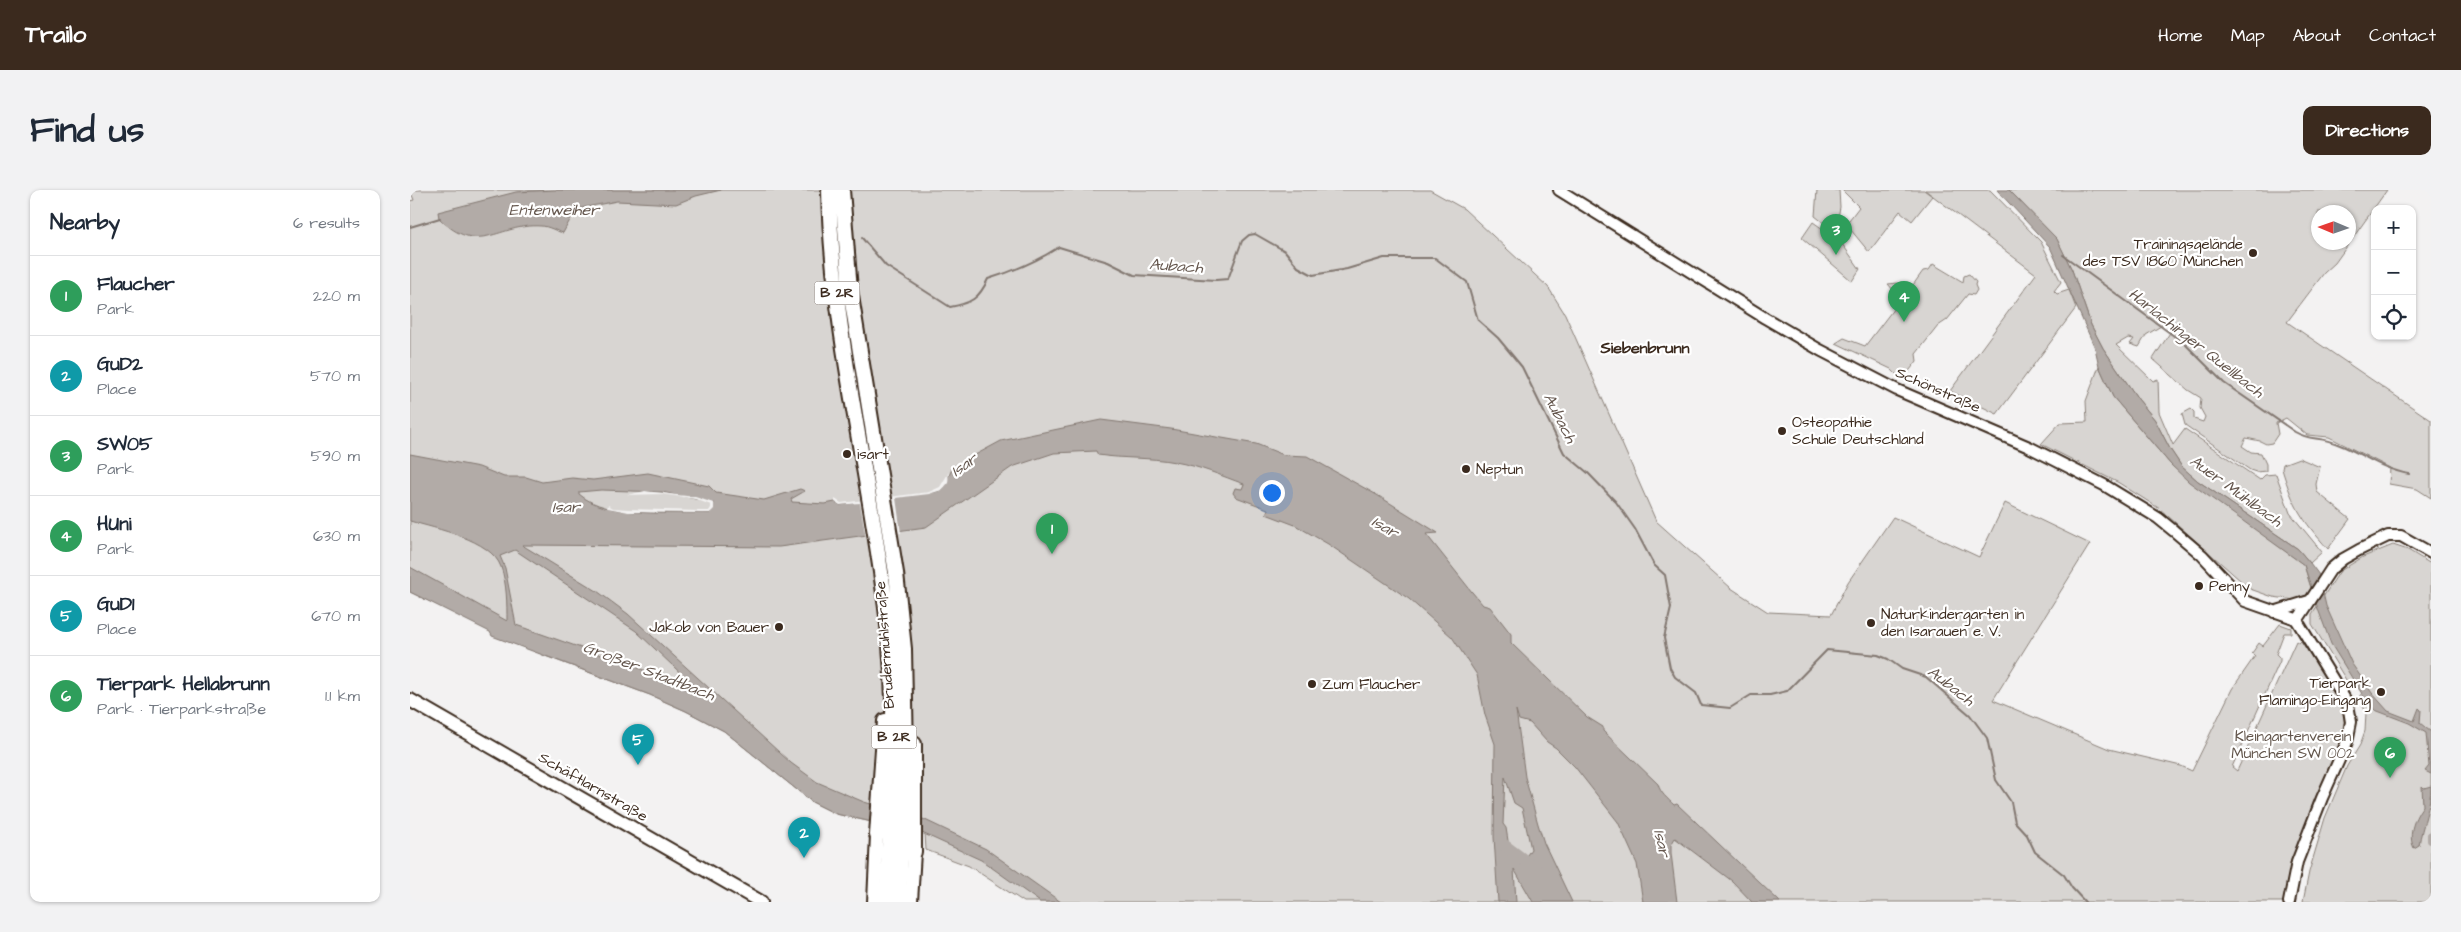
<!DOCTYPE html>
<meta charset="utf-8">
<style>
:root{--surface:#fff;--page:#f2f2f3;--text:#1f2937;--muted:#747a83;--line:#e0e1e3;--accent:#3b2a1e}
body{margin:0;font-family:"Architects Daughter",sans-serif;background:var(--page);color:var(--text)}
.controls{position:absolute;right:15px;top:15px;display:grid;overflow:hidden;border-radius:10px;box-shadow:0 1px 4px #0004}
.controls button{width:45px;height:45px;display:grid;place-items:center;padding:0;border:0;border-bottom:1px solid var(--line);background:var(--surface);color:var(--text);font:25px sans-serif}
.compass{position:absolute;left:1901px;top:15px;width:45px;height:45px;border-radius:50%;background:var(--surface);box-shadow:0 1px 4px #0004;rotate:272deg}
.you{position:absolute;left:861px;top:302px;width:18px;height:18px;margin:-12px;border:4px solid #fff;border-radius:50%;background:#1a73e8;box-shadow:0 0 0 8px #1a73e833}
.badge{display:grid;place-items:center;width:32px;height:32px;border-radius:50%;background:var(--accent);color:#fff;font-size:16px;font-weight:700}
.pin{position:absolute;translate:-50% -41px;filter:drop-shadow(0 1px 2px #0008)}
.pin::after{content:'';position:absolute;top:26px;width:18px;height:15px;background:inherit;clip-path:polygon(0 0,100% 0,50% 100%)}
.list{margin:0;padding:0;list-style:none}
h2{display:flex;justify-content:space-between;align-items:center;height:65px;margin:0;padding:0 20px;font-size:21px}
h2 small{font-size:16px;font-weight:400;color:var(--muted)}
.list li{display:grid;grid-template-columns:32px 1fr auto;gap:15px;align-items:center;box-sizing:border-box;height:80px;padding:0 20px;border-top:1px solid var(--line)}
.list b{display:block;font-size:19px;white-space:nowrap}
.list p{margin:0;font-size:16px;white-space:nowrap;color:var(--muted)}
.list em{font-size:16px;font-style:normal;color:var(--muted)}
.icon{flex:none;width:28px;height:28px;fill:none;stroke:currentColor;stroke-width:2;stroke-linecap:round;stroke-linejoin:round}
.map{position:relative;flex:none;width:2021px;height:712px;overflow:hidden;border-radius:10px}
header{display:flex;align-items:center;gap:30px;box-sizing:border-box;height:70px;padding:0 25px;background:var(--accent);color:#fff}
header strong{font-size:24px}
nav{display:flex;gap:28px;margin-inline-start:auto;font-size:18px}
.intro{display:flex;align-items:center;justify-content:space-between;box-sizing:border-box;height:120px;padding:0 30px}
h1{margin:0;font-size:35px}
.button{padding:12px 22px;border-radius:10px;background:var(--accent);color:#fff;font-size:18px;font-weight:700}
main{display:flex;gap:30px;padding:0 30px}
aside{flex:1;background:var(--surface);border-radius:10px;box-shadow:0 1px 4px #0004}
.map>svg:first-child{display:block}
.green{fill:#d8d5d2;stroke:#8a8078;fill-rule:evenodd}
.water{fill:#b2aba7;stroke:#827770;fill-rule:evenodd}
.pier{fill:#f3f2f2}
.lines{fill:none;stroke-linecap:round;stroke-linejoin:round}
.stream{stroke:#827770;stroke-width:2}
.canal{stroke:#b2aba7;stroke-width:8}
.river{stroke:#b2aba7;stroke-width:12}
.minor-casing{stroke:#3b2a1e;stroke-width:14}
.major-casing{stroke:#3b2a1e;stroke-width:16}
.highway-casing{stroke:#3b2a1e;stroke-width:18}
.minor{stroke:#fff;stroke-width:10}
.major{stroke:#fff;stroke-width:12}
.highway{stroke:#fff;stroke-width:14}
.poi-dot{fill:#3b2a1e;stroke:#fff;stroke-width:2}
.labels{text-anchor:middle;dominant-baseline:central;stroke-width:4.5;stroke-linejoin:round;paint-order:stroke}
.shield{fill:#fff;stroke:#766a62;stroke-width:1}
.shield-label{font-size:14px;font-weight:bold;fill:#3b2a1e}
.poi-label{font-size:15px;fill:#3b2a1e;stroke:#fff;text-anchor:start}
.street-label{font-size:15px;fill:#3b2a1e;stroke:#fff}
.park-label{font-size:15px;fill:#62554b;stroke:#fff}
.water-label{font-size:16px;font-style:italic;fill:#65574e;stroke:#fff}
.neighbourhood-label{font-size:16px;font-weight:bold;fill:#3b2a1e;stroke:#fff}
</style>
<header>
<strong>Trailo</strong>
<nav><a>Home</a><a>Map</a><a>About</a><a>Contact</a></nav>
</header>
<div class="intro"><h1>Find us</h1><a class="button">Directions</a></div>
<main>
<aside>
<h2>Nearby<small>6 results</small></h2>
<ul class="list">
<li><span class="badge" style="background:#2e9e5b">1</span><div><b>Flaucher</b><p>Park</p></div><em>220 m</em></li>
<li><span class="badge" style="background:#0f9aa8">2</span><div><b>GuD2</b><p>Place</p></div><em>570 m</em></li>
<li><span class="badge" style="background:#2e9e5b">3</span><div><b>SW05</b><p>Park</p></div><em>590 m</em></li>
<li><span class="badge" style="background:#2e9e5b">4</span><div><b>HUni</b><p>Park</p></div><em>630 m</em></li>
<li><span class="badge" style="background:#0f9aa8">5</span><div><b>GuD1</b><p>Place</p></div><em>670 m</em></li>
<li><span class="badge" style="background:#2e9e5b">6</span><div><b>Tierpark Hellabrunn</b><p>Park · Tierparkstraße</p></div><em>1.1 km</em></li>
</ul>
</aside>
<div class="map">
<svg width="2021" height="712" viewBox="0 0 2021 712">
<rect width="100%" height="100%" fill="#f3f2f2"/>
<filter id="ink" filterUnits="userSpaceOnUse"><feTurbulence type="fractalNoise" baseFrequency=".02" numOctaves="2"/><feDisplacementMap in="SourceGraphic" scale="10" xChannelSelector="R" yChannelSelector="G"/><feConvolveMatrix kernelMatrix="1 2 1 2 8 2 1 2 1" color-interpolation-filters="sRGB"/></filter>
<g filter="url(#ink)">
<path class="green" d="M 0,0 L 1020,0 L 1054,19 L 1138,97 L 1155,124 L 1246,331 L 1321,398 L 1358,422 L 1421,425 L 1438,392 L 1483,327 L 1569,367 L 1595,313 L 1680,354 L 1583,510 L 1699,559 L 1771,576 L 1782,581 L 1822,499 L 1845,466 L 1842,463 L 1849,453 L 1853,456 L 1870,434 L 1881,438 L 1881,443 L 1874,443 L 1866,464 L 1870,468 L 1870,471 L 1822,577 L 1827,581 L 1886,451 L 1889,453 L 1891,451 C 1904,472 1930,503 1934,527 C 1937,550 1912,591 1903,613 C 1891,646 1880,678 1875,712 L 614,712 L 559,676 L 516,660 L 515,644 L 426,624 L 402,612 L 314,541 L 276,521 L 240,505 L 135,466 L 0,402 L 0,11 L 4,10 Z
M 1407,0 L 1429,0 L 1430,17 L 1426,38 L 1419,37 L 1405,26 Z
M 1432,0 L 1514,0 L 1522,6 L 1502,31 L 1490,21 L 1459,62 L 1436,34 L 1449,17 Z
M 1515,0 L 1580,0 L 1631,52 L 1651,92 L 1644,101 L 1647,104 L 1659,100 L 1666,118 L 1587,224 L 1540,201 L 1626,84 Z
M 1599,0 L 1977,0 L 1925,73 L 1914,83 L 1877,132 L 2021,230 L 2021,308 L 2007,299 L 1979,294 L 1980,278 L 1919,247 L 1897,245 L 1876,228 L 1866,233 L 1868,244 L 1862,253 L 1856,254 L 1850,251 L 1836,248 L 1832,256 L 1841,262 L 1851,263 L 1856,274 L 1856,281 L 1846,282 L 1840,280 L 1775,235 L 1772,224 L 1781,219 L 1784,222 L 1784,229 L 1793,232 L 1795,227 L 1790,218 L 1791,208 L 1778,200 L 1743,169 L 1763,138 L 1756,133 L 1736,145 L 1729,157 L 1720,154 L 1724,149 L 1718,148 L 1706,155 L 1743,191 L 1748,189 L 1749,222 L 1763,255 L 1775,239 L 1850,290 L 1855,285 L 1866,284 L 1880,323 L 1912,362 L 1900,373 L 1888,359 L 1788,291 L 1772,277 L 1760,259 L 1745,230 L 1728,209 L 1693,158 L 1681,135 L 1662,80 L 1647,50 ZM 1908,22 L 1938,22 L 1938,52 L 1908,52 Z
M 1403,32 L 1430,51 L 1450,79 L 1442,91 L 1392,48 Z
M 1523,74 L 1553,92 L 1554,86 L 1559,84 L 1566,92 L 1565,95 L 1567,100 L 1564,105 L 1558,104 L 1537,130 L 1528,136 L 1506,164 L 1507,171 L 1492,190 L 1481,179 L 1426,153 L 1434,148 L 1455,156 L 1491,109 L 1478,94 L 1488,93 L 1495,97 L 1503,95 L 1513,81 L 1519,80 Z
M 1689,176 L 1703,207 L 1761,275 L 1894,375 L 1901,398 L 1896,406 L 1885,410 L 1863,407 L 1840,399 L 1750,319 L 1709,293 L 1631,254 L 1650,233 L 1677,232 L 1676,211 Z
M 1889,268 L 1910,277 L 1906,294 L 1907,302 L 1940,329 L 1918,359 C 1891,328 1884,318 1872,279 L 1873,274 Z
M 1983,355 L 1998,360 L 2021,374 L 2021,712 L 1893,712 L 1899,682 L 1915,628 L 1937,576 L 1950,555 L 1955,541 L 1956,523 L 1949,507 L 1952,503 L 1948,497 L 1941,498 L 1902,434 L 1902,424 L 1930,381 L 1953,367 Z"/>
<path class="water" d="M 144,0 L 311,0 L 286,6 L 266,14 L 207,11 L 166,19 L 153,43 C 146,41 138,36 131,36 C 88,33 69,68 29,28 L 28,22 L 106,2 Z
M 1587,0 L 1599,0 L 1647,49 L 1662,80 L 1681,135 L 1693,158 L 1728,209 L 1745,230 L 1760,259 L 1772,277 L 1788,291 L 1888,359 L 1900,373 L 1909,385 L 1916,416 L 1942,474 L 1962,503 L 1978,521 L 2004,531 L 2009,518 L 2011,520 L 2010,533 L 2021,542 L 2021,584 L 2015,581 L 2019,576 L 2016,543 L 1999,533 L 1965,520 L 1957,512 L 1921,454 L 1908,419 L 1894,375 L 1779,292 L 1761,275 L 1703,207 L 1689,176 L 1685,158 L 1640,57 Z
M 691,230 L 761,239 L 846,254 L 874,265 L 897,266 L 967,305 L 1028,343 L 1016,344 L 1062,402 L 1073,415 L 1080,417 L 1101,444 L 1101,453 L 1177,527 L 1193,537 L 1193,541 L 1248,594 C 1250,603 1258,609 1264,615 L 1267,614 L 1370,712 L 1342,712 L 1322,691 L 1265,648 L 1261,655 L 1261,663 L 1267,712 L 1233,712 L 1227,674 L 1208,632 L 1165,577 L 1146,558 L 1137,552 L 1120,533 L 1109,530 L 1106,520 L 1115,587 L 1128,634 L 1134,653 L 1162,712 L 1123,712 L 1104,679 L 1106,712 L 1088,712 L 1084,647 L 1085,554 L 1075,525 L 1067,485 L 1042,447 L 999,409 L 918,354 L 885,335 L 856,324 L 858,319 L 826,307 L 823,303 L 825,298 L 832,299 L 834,294 C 812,286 789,276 765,272 C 739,267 714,269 688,265 L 686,261 L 644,263 L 602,277 L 516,337 L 369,357 L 112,355 L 187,401 L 218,424 L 381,573 L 407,592 L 454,612 L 513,629 L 576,659 L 651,712 L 630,712 L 571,670 L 512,643 L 426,624 L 402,612 L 314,541 L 276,521 L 240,505 L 82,446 L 80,442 L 0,402 L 0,377 L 97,431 C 97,414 97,394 91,377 C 81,349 26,339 0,331 L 0,264 L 69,277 L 94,287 L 116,287 L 132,292 L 162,288 L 183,290 L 238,283 L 299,296 L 306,303 L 354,310 L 390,299 L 395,301 L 381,309 L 382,312 L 415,314 L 425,312 L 430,315 L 525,302 L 532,300 L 543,277 L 591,251 ZM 191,300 L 252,302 L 304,313 L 300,323 C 263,322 197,329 169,304 L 169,302 ZM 105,360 L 226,441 L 282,494 L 282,497 L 106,435 L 95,378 L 90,366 ZM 1095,587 L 1104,613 L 1112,618 L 1121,659 L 1113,671 L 1099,657 L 1096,638 L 1093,634 Z
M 2012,596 L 2014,598 L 2021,596 C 2021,616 2012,635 2009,655 L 2004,658 C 1997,645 2005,626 2013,616 Z"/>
<path class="pier" d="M 539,282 L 538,293 L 532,300 L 519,304 L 486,308 L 491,343 L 456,349 L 450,313 L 430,315 L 425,312 L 425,309 L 431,313 L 519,302 L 530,297 Z
M 235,301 L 285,307 L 304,313 L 304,319 L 300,323 L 290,323 L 218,322 L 197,318 L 198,315 L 203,318 L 218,319 L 290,321 L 299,321 L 301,318 L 301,315 L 285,309 L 252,304 L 217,305 Z"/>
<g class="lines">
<path class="stream" d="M 0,37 L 30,28
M 452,48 L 476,76 L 540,117 C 561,113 569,109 578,89 C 604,81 626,72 649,57 L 698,72 L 724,85 L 806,90 L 818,89 L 832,51 L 839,45 L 845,44 L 875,61 L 888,77 L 903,85 L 937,79 L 974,68 L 1025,68 L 1057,92 L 1068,130 L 1088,148 L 1112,177 L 1154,263 L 1178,283 L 1206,312 L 1225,339 L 1244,375 L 1255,385 L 1261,418 L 1254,448 L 1260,478 L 1265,487 L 1286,503 L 1291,515 L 1320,518 L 1341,505 L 1360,505 L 1377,501 L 1417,460 L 1468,465 L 1478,469 L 1492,479 L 1516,487 L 1560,525 L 1577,548 L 1586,590 L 1601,612 L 1605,632 L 1617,645 L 1625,662 L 1654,685 L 1662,698 L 1675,712
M 1653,65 L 1775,154 L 1814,193 L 1885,242 C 1899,250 1905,247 1919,251 C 1947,259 1969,279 1999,284"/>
<path class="canal" d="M 2021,645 L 2021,650"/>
<path class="river" d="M 1094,655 L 1126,679"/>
<g class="minor-casing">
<path id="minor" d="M 1149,0 L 1355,128 L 1410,160 L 1487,200 L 1619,257 L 1694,295 L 1748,328 L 1764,341 L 1792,365 L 1835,411 L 1886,429 L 1938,514 L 1941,532 L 1937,552 L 1912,608 L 1887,672 L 1879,712
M 1864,422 L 1899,411
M 1887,431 L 1921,379 L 1933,369 L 1949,360 L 1978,346 L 1991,346 L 2021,363"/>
</g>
<g class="major-casing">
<path id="major" d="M 0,510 L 351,712
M 464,712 L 467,645
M 501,712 L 504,662"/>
</g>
<g class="highway-casing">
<path id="highway" d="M 419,0 C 422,143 460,284 477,426 C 489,521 481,617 476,712
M 432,0 L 440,100 L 486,383 L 494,459 L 496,563 L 489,712
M 467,645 L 475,531
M 504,662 L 504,554"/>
</g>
<use href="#minor" class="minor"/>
<use href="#major" class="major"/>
<use href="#highway" class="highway"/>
</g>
</g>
<g class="poi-dot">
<circle cx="1843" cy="63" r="5"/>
<circle cx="1372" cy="241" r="5"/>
<circle cx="437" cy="264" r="5"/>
<circle cx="1056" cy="279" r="5"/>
<circle cx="1789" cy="396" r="5"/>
<circle cx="1461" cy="433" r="5"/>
<circle cx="369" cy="437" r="5"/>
<circle cx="902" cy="494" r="5"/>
<circle cx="1971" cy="502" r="5"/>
</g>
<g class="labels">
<g class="shield">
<rect x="404.5" y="91.5" width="45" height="23" rx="4"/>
<rect x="461.5" y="535.5" width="45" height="23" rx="4"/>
</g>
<g class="shield-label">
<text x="427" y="103">B 2R</text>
<text x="484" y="547">B 2R</text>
</g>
<g class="poi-label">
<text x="1833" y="54" text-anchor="end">Trainingsgelände<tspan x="1833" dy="17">des TSV 1860 München</tspan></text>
<text x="1382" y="232">Osteopathie<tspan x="1382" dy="17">Schule Deutschland</tspan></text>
<text x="447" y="264">isart</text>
<text x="1066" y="279">Neptun</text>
<text x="1799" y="396">Penny</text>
<text x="1471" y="424">Naturkindergarten in<tspan x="1471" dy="17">den Isarauen e. V.</tspan></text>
<text x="359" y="437" text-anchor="end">Jakob von Bauer</text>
<text x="1961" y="493" text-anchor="end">Tierpark<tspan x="1961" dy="17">Flamingo-Eingang</tspan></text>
<text x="912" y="494">Zum Flaucher</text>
</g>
<g class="street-label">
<text transform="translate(1528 200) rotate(24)">Schönstraße</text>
<text transform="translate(475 455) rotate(-94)">Brudermühlstraße</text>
<text transform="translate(183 597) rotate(30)">Schäftlarnstraße</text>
</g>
<g class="park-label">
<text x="1883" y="546">Kleingartenverein<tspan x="1883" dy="17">München SW 002</tspan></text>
</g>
<g class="water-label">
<text x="144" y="20">Entenweiher</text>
<text transform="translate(766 76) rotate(4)">Aubach</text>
<text transform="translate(1786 153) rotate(38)">Harlachinger Quellbach</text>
<text transform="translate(1150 228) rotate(63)">Aubach</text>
<text transform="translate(554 275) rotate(-35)">Isar</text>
<text transform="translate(1826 301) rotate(36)">Auer Mühlbach</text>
<text x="156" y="317">Isar</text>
<text transform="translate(975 337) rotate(30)">Isar</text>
<text transform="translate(239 481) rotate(21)">Großer Stadtbach</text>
<text transform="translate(1541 496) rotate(38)">Aubach</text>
<text transform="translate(1252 653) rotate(77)">Isar</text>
</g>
<g class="neighbourhood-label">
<text x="1235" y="158">Siebenbrunn</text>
</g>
</g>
</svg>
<div class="controls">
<button>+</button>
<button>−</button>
<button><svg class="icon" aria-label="locate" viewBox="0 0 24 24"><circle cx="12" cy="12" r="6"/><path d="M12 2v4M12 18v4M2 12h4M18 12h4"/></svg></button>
</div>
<svg class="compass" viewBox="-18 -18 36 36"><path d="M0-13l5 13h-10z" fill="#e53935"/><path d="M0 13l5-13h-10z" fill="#747a83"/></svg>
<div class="you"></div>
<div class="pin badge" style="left:642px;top:364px;background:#2e9e5b">1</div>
<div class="pin badge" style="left:394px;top:668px;background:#0f9aa8">2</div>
<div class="pin badge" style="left:1426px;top:65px;background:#2e9e5b">3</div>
<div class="pin badge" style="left:1494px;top:132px;background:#2e9e5b">4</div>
<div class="pin badge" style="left:228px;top:575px;background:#0f9aa8">5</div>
<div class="pin badge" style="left:1980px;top:588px;background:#2e9e5b">6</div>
</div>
</main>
